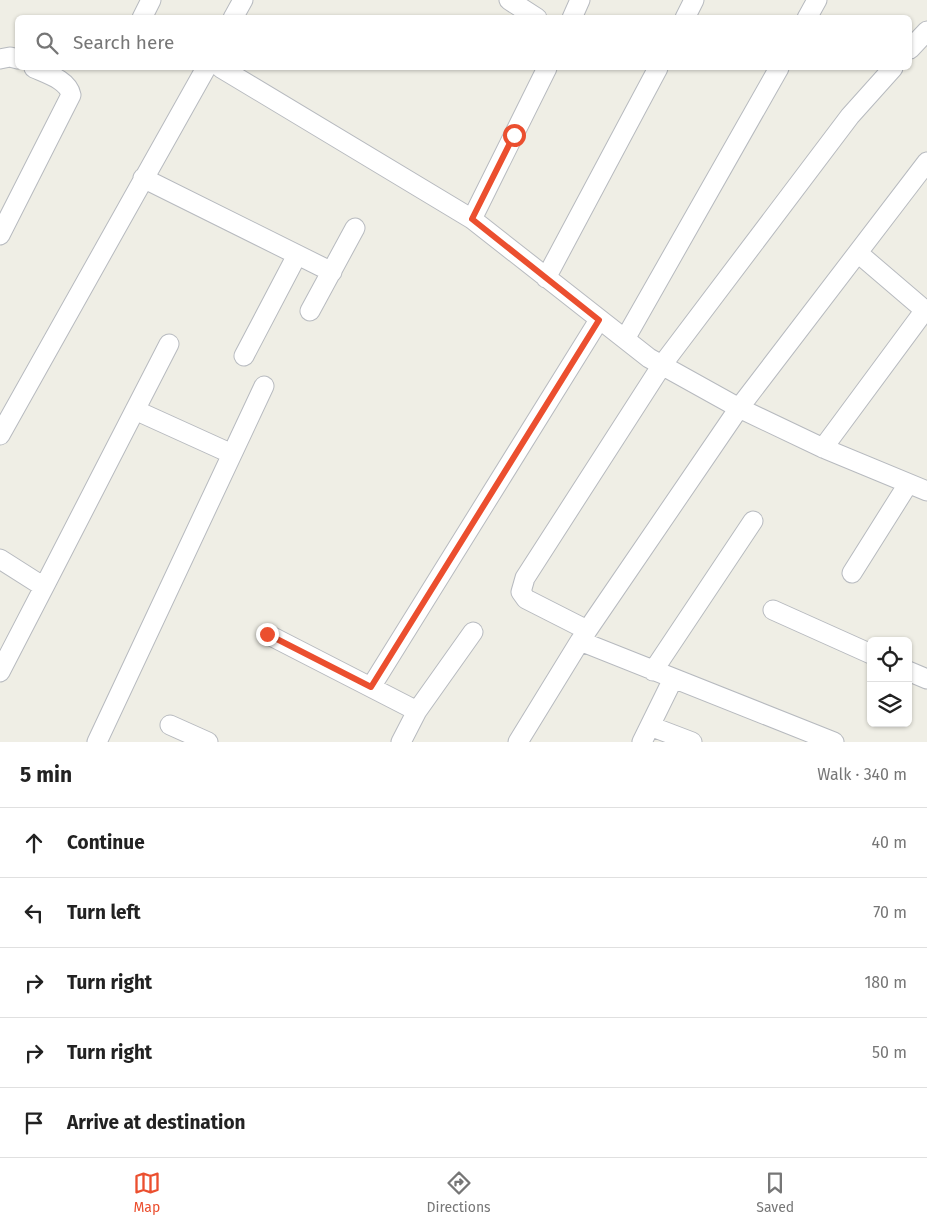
<!DOCTYPE html>
<meta charset="utf-8">
<style>
:root{--surface:#fff;--page:#f6f6f6;--text:#222;--muted:#767676;--line:#e0e0e0;--accent:#eb4f2f}
body{margin:0;font-family:"Fira Sans",sans-serif;background:var(--page);color:var(--text)}
.controls{position:absolute;right:15px;bottom:15px;display:grid;overflow:hidden;border-radius:8px;box-shadow:0 1px 4px #0004}
.controls button{width:45px;height:45px;display:grid;place-items:center;padding:0;border:0;border-bottom:1px solid var(--line);background:var(--surface);color:var(--text);font:25px sans-serif}
.stop{position:absolute;width:15px;height:15px;margin:-11px;border:4px solid #eb4f2f;border-radius:50%;background:#fff}
.stop.end{background:#eb4f2f;border-color:#fff;box-shadow:0 1px 5px #0008}
.list{margin:0;padding:0;list-style:none}
h2{display:flex;justify-content:space-between;align-items:center;height:65px;margin:0;padding:0 20px;font-size:21px}
h2 small{font-size:16px;font-weight:400;color:var(--muted)}
.list li{display:grid;grid-template-columns:32px 1fr auto;gap:15px;align-items:center;box-sizing:border-box;height:70px;padding:0 20px;border-top:1px solid var(--line)}
.list b{display:block;font-size:19px;white-space:nowrap}
.list em{font-size:16px;font-style:normal;color:var(--muted)}
.icon{flex:none;width:28px;height:28px;fill:none;stroke:currentColor;stroke-width:2;stroke-linecap:round;stroke-linejoin:round}
.map{position:relative;flex:none;width:927px;height:742px;overflow:hidden}
.search{position:absolute;background:var(--surface);box-shadow:0 1px 4px #0004;left:15px;right:15px;top:15px;height:55px;display:flex;align-items:center;gap:12px;box-sizing:border-box;padding:0 18px;border-radius:8px;color:var(--muted);font-size:19px}
.sheet{height:415px;background:var(--surface)}
nav{display:flex;justify-content:space-around;align-items:center;box-sizing:border-box;height:70px;border-top:1px solid var(--line);background:var(--surface);font-size:14px;color:var(--muted)}
nav a{display:grid;justify-items:center;gap:2px}
nav .on{color:var(--accent)}
.map>svg:first-child{display:block}
.lines{fill:none;stroke-linecap:round;stroke-linejoin:round}
.minor-casing{stroke:#b7babf;stroke-width:21}
.minor{stroke:#fff;stroke-width:19}
.route{stroke:#eb4f2f;stroke-width:6}
</style>
<div class="map">
<svg width="927" height="742" viewBox="0 0 927 742">
<rect width="100%" height="100%" fill="#efeee5"/>
<g class="lines">
<g class="minor-casing">
<path id="minor" d="M 509,0 L 537,18
M 142,18 L 151,0
M 233,18 L 243,0
M 572,18 L 580,0
M 685,18 L 694,0
M 807,18 L 817,0
M 910,49 L 927,31
M 0,59 L 10,57 L 18,59
M 221,68 L 472,219 L 649,358 L 739,408 L 823,448 L 927,491
M 143,178 L 332,272
M 472,219 L 547,68
M 0,235 L 71,95 C 68,80 47,74 34,68
M 858,253 L 927,312
M 546,278 L 658,68
M 310,311 L 355,228
M 625,339 L 779,68
M 244,356 L 297,255
M 135,410 L 232,454
M 0,435 L 206,68
M 823,448 L 925,310
M 0,559 L 44,587 L 0,672
M 852,573 L 908,484
M 44,587 L 169,344
M 773,610 L 871,654
M 587,630 L 526,599 L 521,592 L 525,578 L 662,365 L 850,116 L 893,68
M 267,634 L 417,711
M 653,671 L 753,521
M 908,671 L 927,679
M 371,687 L 599,320
M 170,725 L 208,742
M 650,726 L 692,742
M 97,742 L 264,386
M 401,742 L 417,711 L 473,632
M 518,742 L 580,641
M 642,742 L 673,679
M 834,742 L 580,641 L 739,408 L 927,162"/>
</g>
<use href="#minor" class="minor"/>
</g>
<g class="lines">
<path class="route" d="M 267,634 L 371,687 L 599,320 L 472,219 L 514,135"/>
</g>
</svg>
<div class="controls">
<button><svg class="icon" aria-label="locate" viewBox="0 0 24 24"><circle cx="12" cy="12" r="6"/><path d="M12 2v4M12 18v4M2 12h4M18 12h4"/></svg></button>
<button><svg class="icon" aria-label="layers" viewBox="0 0 24 24"><path d="M12 4l9 5-9 5-9-5zM3 14l9 5 9-5"/></svg></button>
</div>
<div class="stop" style="left:514px;top:135px"></div>
<div class="stop end" style="left:267px;top:634px"></div>
<div class="search"><svg class="icon" aria-label="search" viewBox="0 0 24 24"><circle cx="10" cy="10" r="6"/><path d="M15 15l6 6"/></svg>Search here</div>
</div>
<section class="sheet">
<h2>5 min<small>Walk · 340 m</small></h2>
<ul class="list">
<li><svg class="icon" aria-label="ahead" viewBox="0 0 24 24"><path d="M12 20V5M6 11l6-6 6 6"/></svg><div><b>Continue</b></div><em>40 m</em></li>
<li><svg class="icon" aria-label="left" viewBox="0 0 24 24"><path d="M17 20v-9H6M10 6l-5 5 5 5"/></svg><div><b>Turn left</b></div><em>70 m</em></li>
<li><svg class="icon" aria-label="right" viewBox="0 0 24 24"><path d="M7 20v-9h11M14 6l5 5-5 5"/></svg><div><b>Turn right</b></div><em>180 m</em></li>
<li><svg class="icon" aria-label="right" viewBox="0 0 24 24"><path d="M7 20v-9h11M14 6l5 5-5 5"/></svg><div><b>Turn right</b></div><em>50 m</em></li>
<li><svg class="icon" aria-label="arrive" viewBox="0 0 24 24"><path d="M6 21V4h12l-3 4 3 4H6"/></svg><div><b>Arrive at destination</b></div></li>
</ul>
</section>
<nav>
<a class="on"><svg class="icon" aria-label="map" viewBox="0 0 24 24"><path d="M3 6l6-2 6 2 6-2v14l-6 2-6-2-6 2zM9 4v14M15 6v14"/></svg>Map</a>
<a><svg class="icon" aria-label="directions" viewBox="0 0 24 24"><path d="M12 3l9 9-9 9-9-9zM9 14v-3h6M13 9l2 2-2 2"/></svg>Directions</a>
<a><svg class="icon" aria-label="saved" viewBox="0 0 24 24"><path d="M7 4h10v16l-5-4-5 4z"/></svg>Saved</a>
</nav>
